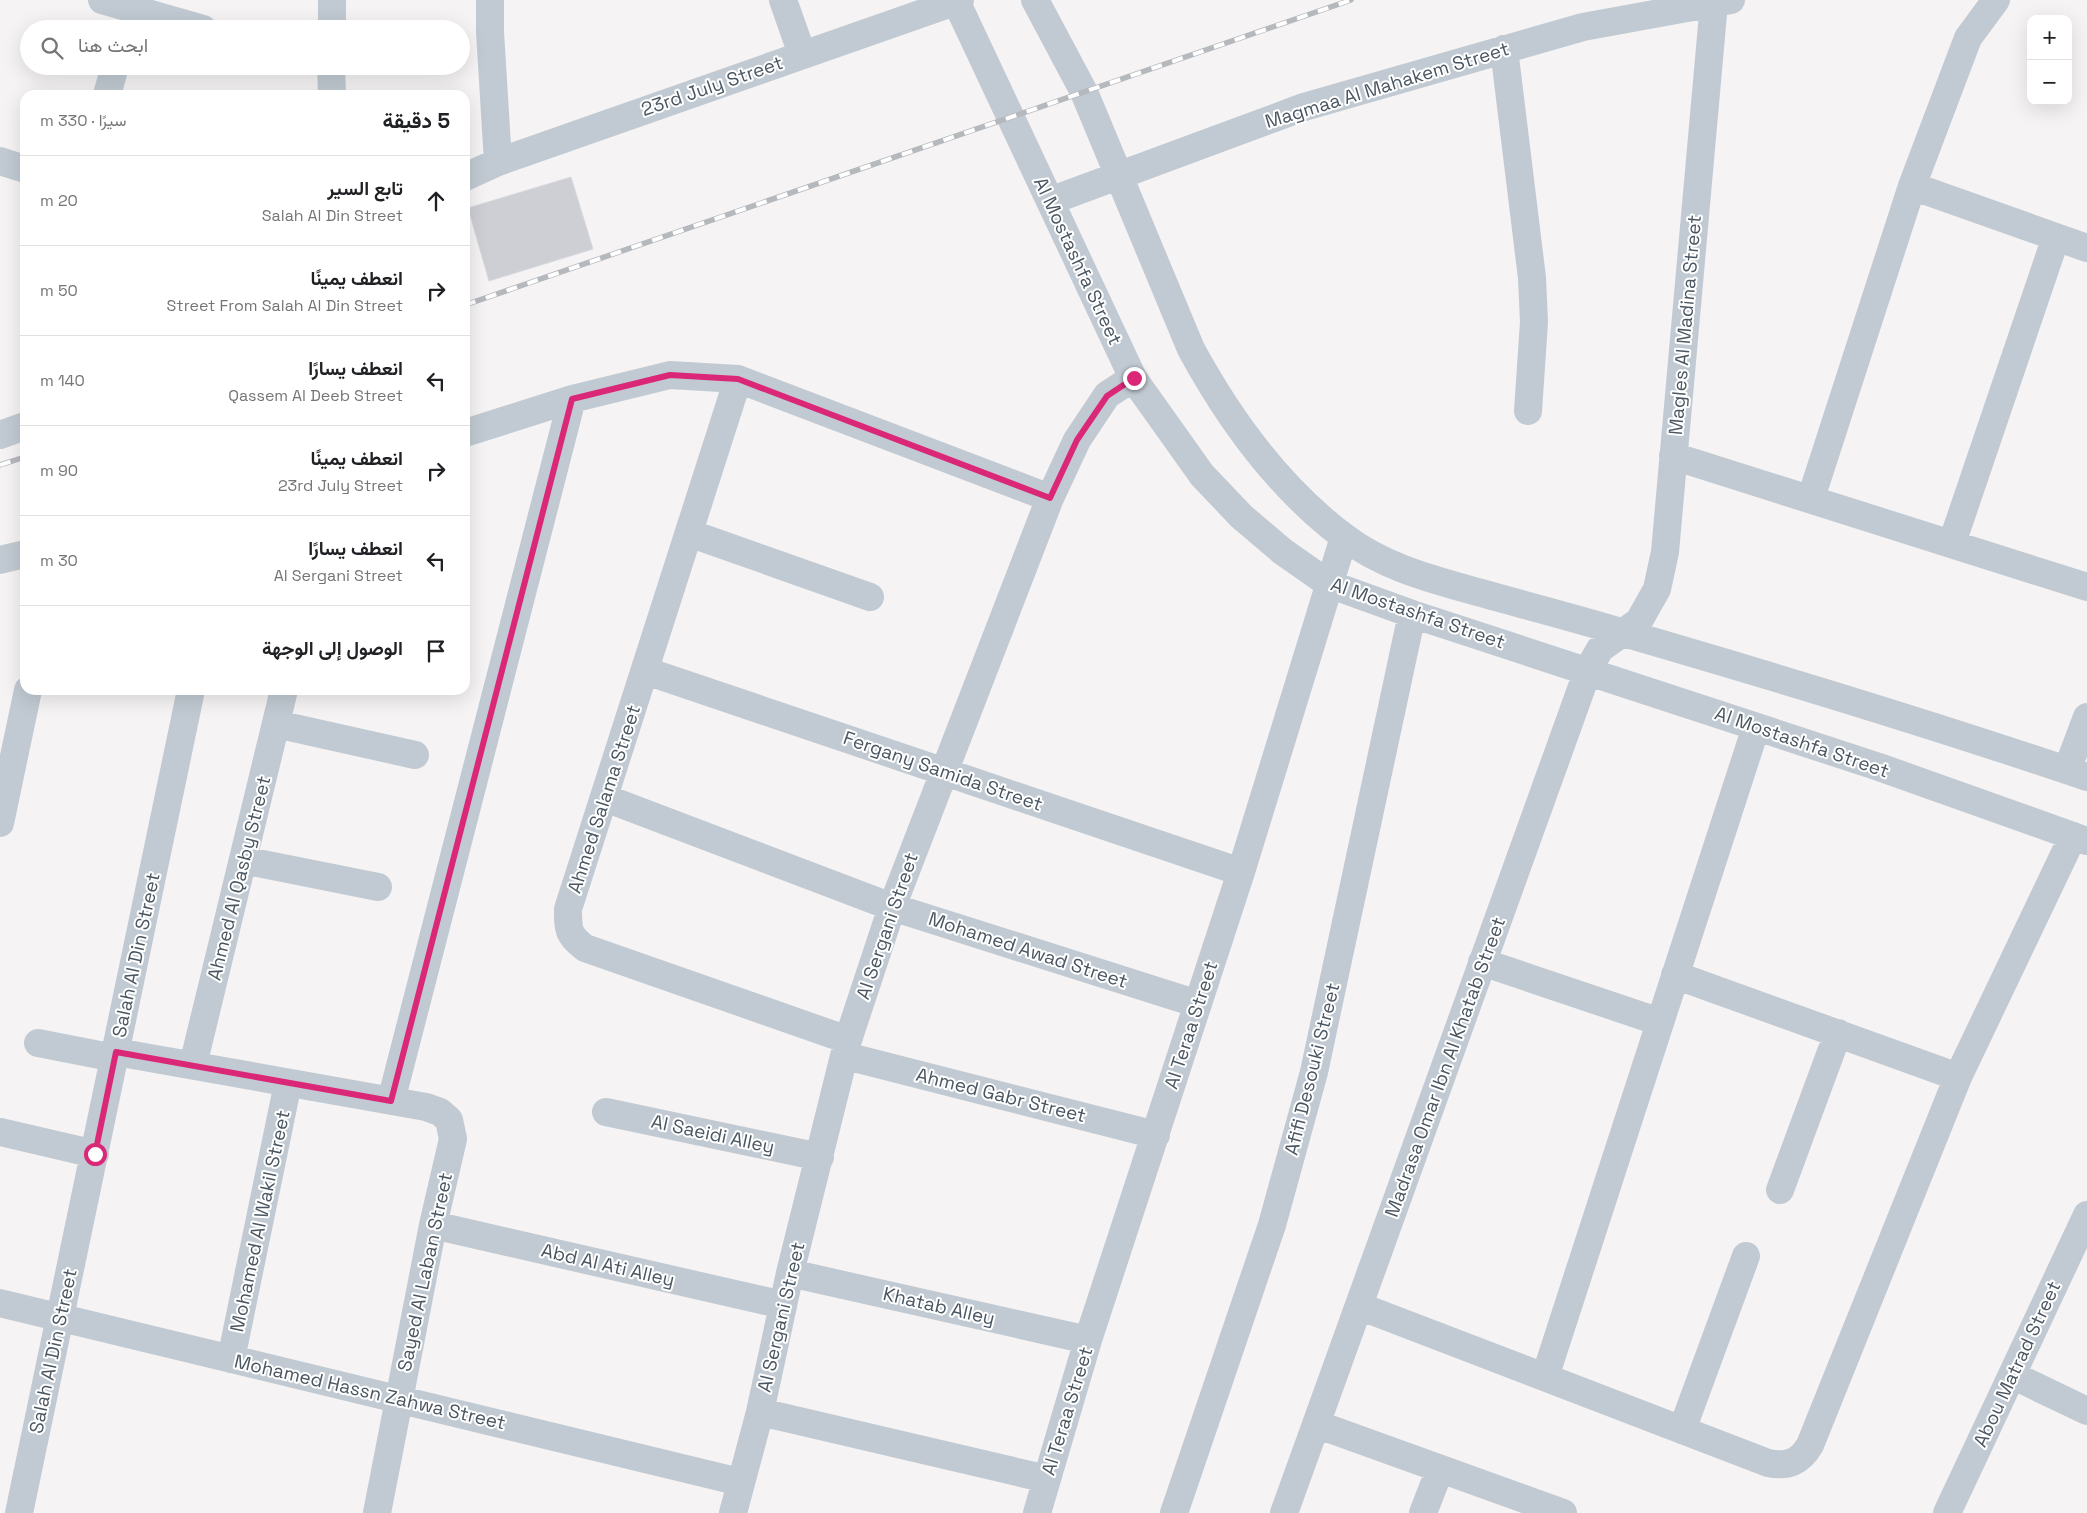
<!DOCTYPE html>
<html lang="ar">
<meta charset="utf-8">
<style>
:root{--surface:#fff;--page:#f2f2f2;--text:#202124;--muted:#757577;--line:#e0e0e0}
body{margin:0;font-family:"Space Grotesk",Vazirmatn,sans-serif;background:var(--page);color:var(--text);direction:rtl}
.controls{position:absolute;right:15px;top:15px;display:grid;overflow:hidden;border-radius:10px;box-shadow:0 5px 20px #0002}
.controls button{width:45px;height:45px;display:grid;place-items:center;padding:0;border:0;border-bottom:1px solid var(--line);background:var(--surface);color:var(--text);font:25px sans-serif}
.stop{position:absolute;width:15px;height:15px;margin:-11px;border:4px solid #db2777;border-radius:50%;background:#fff}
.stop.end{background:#db2777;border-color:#fff;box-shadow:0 1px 5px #0008}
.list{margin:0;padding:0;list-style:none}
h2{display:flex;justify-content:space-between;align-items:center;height:65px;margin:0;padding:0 20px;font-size:21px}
h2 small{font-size:16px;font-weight:400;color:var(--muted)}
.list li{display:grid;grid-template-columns:32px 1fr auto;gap:15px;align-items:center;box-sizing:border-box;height:90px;padding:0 20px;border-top:1px solid var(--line)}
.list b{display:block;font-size:19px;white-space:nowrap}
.list p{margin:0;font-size:16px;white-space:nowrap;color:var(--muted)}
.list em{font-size:16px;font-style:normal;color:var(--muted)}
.icon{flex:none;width:28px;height:28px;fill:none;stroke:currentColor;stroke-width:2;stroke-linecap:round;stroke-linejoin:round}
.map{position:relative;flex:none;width:2087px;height:1513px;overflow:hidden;direction:ltr}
.search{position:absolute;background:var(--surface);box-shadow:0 5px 20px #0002;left:20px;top:20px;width:450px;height:55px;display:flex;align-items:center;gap:12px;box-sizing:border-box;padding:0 18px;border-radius:28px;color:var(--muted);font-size:19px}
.panel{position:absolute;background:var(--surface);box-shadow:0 5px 20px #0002;left:20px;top:90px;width:450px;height:605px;border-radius:15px;direction:rtl}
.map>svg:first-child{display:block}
.building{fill:#cdcfd5;stroke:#d7d9de}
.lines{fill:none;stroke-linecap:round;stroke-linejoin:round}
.minor{stroke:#c1cad2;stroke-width:28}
.rail-casing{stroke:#b5b8bd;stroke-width:5.5}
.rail{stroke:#fff;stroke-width:4;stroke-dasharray:11;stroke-linecap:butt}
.route{stroke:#db2777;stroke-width:6}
.labels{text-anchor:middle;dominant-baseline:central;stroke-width:4;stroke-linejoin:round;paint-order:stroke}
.street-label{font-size:19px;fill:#4a5661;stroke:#fff}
</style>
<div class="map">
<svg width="2087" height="1513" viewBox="0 0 2087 1513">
<rect width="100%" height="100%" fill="#f5f3f3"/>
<path class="building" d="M 571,177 L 593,249 L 489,281 L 468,208 Z"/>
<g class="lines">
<path class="minor" d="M 102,0 L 203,29
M 490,0 L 490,32 L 498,162
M 783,0 L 802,54
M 1035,0 L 1084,92 L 1191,349 C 1229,419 1278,487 1343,536 C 1384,568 1435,580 1485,594 C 1531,607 1578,619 1624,633 C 1779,678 1934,725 2087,777
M 956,1 L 1133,378 L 1202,475 L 1241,516 L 1282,551 L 1329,584 L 1412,614 L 1879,767 L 2087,841
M 332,29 L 332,0
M 1504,49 L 1532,278 L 1534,322 L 1528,411
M 331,66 L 332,95
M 107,95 L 115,66
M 0,161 L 25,169
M 465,177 L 498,162 L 960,0
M 1912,186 L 2087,248
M 1050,201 L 1304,107 L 1583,27 L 1731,0
M 738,379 L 568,909 C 568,930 568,935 585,948 L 848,1040
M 465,433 L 572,399 L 670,375 L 738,379 L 1050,498
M 0,435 L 25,426
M 1673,456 L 2087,587
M 1811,498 L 1912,186 L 1968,38 L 1996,0
M 689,533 L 870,597
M 1952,543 L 2056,237
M 0,560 L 25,554
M 646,671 L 1241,872
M 276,724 L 415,755
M 2067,770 L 2087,717
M 605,798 L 892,907 L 1198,1004
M 0,823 L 28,690
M 243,860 L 378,887
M 1482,962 L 1660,1022
M 1675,975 L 1958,1077
M 38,1043 L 115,1058
M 116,1052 L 426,1107 L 440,1112 L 449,1120 L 453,1139 L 433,1225 L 377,1513
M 846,1056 L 1156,1135
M 193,1065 L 284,690
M 391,1101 L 572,399
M 606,1112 L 820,1157
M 0,1132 L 95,1154
M 1780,1190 L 1838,1033
M 433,1225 L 783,1305
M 790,1273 L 1088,1340
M 0,1303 L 740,1482
M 1359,1306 L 1768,1463 C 1788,1467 1800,1462 1810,1445 L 1958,1077 L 2073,836
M 231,1359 L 288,1083
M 2012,1375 L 2087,1411
M 1545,1377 L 1756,727
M 760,1412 L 1047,1479
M 1316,1424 L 1563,1513
M 1682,1430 L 1746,1256
M 19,1513 L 191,690
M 733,1513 L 760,1412 L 790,1273 L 848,1040 L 892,907 L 1050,498 L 1077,440 L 1107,395 L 1133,378
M 1037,1513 L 1088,1340 L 1241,872 L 1344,537
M 1174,1513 L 1272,1225 L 1314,1072 L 1412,614
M 1284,1513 L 1588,670 L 1600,649 L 1639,621 L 1657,589 L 1665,552 L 1714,3
M 1423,1513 L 1440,1469
M 1947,1513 L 2087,1215"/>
<g class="rail-casing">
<path id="rail" d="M 465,305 L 1351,0
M 0,465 L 25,457"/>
</g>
<use href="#rail" class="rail"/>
</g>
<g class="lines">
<path class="route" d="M 95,1154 L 116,1052 L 391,1101 L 572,399 L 670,375 L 738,379 L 1050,498 L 1077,440 L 1107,396 L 1134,378"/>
</g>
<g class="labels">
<g class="street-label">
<text transform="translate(1387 85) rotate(-17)">Magmaa Al Mahakem Street</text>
<text transform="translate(712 86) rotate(-19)">23rd July Street</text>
<text transform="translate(1078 261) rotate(65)">Al Mostashfa Street</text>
<text transform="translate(1685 325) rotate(-85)">Magles Al Madina Street</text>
<text transform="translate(1418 613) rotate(19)">Al Mostashfa Street</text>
<text transform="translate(1802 742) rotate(19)">Al Mostashfa Street</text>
<text transform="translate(943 771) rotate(19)">Fergany Samida Street</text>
<text transform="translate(604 799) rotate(-72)">Ahmed Salama Street</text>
<text transform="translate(239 878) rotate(-76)">Ahmed Al Qasby Street</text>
<text transform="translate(887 926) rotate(-71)">Al Sergani Street</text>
<text transform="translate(1028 950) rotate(18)">Mohamed Awad Street</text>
<text transform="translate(136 955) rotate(-78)">Salah Al Din Street</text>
<text transform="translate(1191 1025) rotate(-72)">Al Teraa Street</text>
<text transform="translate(1445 1067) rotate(-70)">Madrasa Omar Ibn Al Khatab Street</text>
<text transform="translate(1312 1069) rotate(-76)">Afifi Desouki Street</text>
<text transform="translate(1001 1095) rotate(14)">Ahmed Gabr Street</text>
<text transform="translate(713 1134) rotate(12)">Al Saeidi Alley</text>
<text transform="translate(260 1221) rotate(-78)">Mohamed Al Wakil Street</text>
<text transform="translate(608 1265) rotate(13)">Abd Al Ati Alley</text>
<text transform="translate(425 1272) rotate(-78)">Sayed Al Laban Street</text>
<text transform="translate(939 1306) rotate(13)">Khatab Alley</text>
<text transform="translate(781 1317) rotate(-77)">Al Sergani Street</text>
<text transform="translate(53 1351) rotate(-78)">Salah Al Din Street</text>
<text transform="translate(2017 1364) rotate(-65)">Abou Matrad Street</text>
<text transform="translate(370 1392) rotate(13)">Mohamed Hassn Zahwa Street</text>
<text transform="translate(1067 1411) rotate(-73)">Al Teraa Street</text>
</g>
</g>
</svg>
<div class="controls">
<button>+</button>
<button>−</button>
</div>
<div class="stop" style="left:95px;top:1154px"></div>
<div class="stop end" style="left:1134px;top:378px"></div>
<div class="search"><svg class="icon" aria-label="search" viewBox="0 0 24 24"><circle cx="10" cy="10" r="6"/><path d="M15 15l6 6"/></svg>ابحث هنا</div>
<section class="panel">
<h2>5 دقيقة<small>سيرًا · 330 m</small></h2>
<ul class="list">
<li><svg class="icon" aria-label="ahead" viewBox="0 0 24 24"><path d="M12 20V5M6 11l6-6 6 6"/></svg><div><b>تابع السير</b><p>Salah Al Din Street</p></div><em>20 m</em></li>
<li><svg class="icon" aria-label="right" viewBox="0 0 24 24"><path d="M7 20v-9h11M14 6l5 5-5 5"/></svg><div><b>انعطف يمينًا</b><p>Street From Salah Al Din Street</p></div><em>50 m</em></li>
<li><svg class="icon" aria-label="left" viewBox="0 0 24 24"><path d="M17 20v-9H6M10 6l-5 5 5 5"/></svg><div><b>انعطف يسارًا</b><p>Qassem Al Deeb Street</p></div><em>140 m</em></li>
<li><svg class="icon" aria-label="right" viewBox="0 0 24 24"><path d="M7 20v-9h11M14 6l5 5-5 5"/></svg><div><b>انعطف يمينًا</b><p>23rd July Street</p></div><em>90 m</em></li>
<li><svg class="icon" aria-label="left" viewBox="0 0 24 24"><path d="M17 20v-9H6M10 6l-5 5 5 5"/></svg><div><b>انعطف يسارًا</b><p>Al Sergani Street</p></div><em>30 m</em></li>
<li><svg class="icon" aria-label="arrive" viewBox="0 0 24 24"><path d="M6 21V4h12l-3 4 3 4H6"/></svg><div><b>الوصول إلى الوجهة</b></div></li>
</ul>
</section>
</div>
